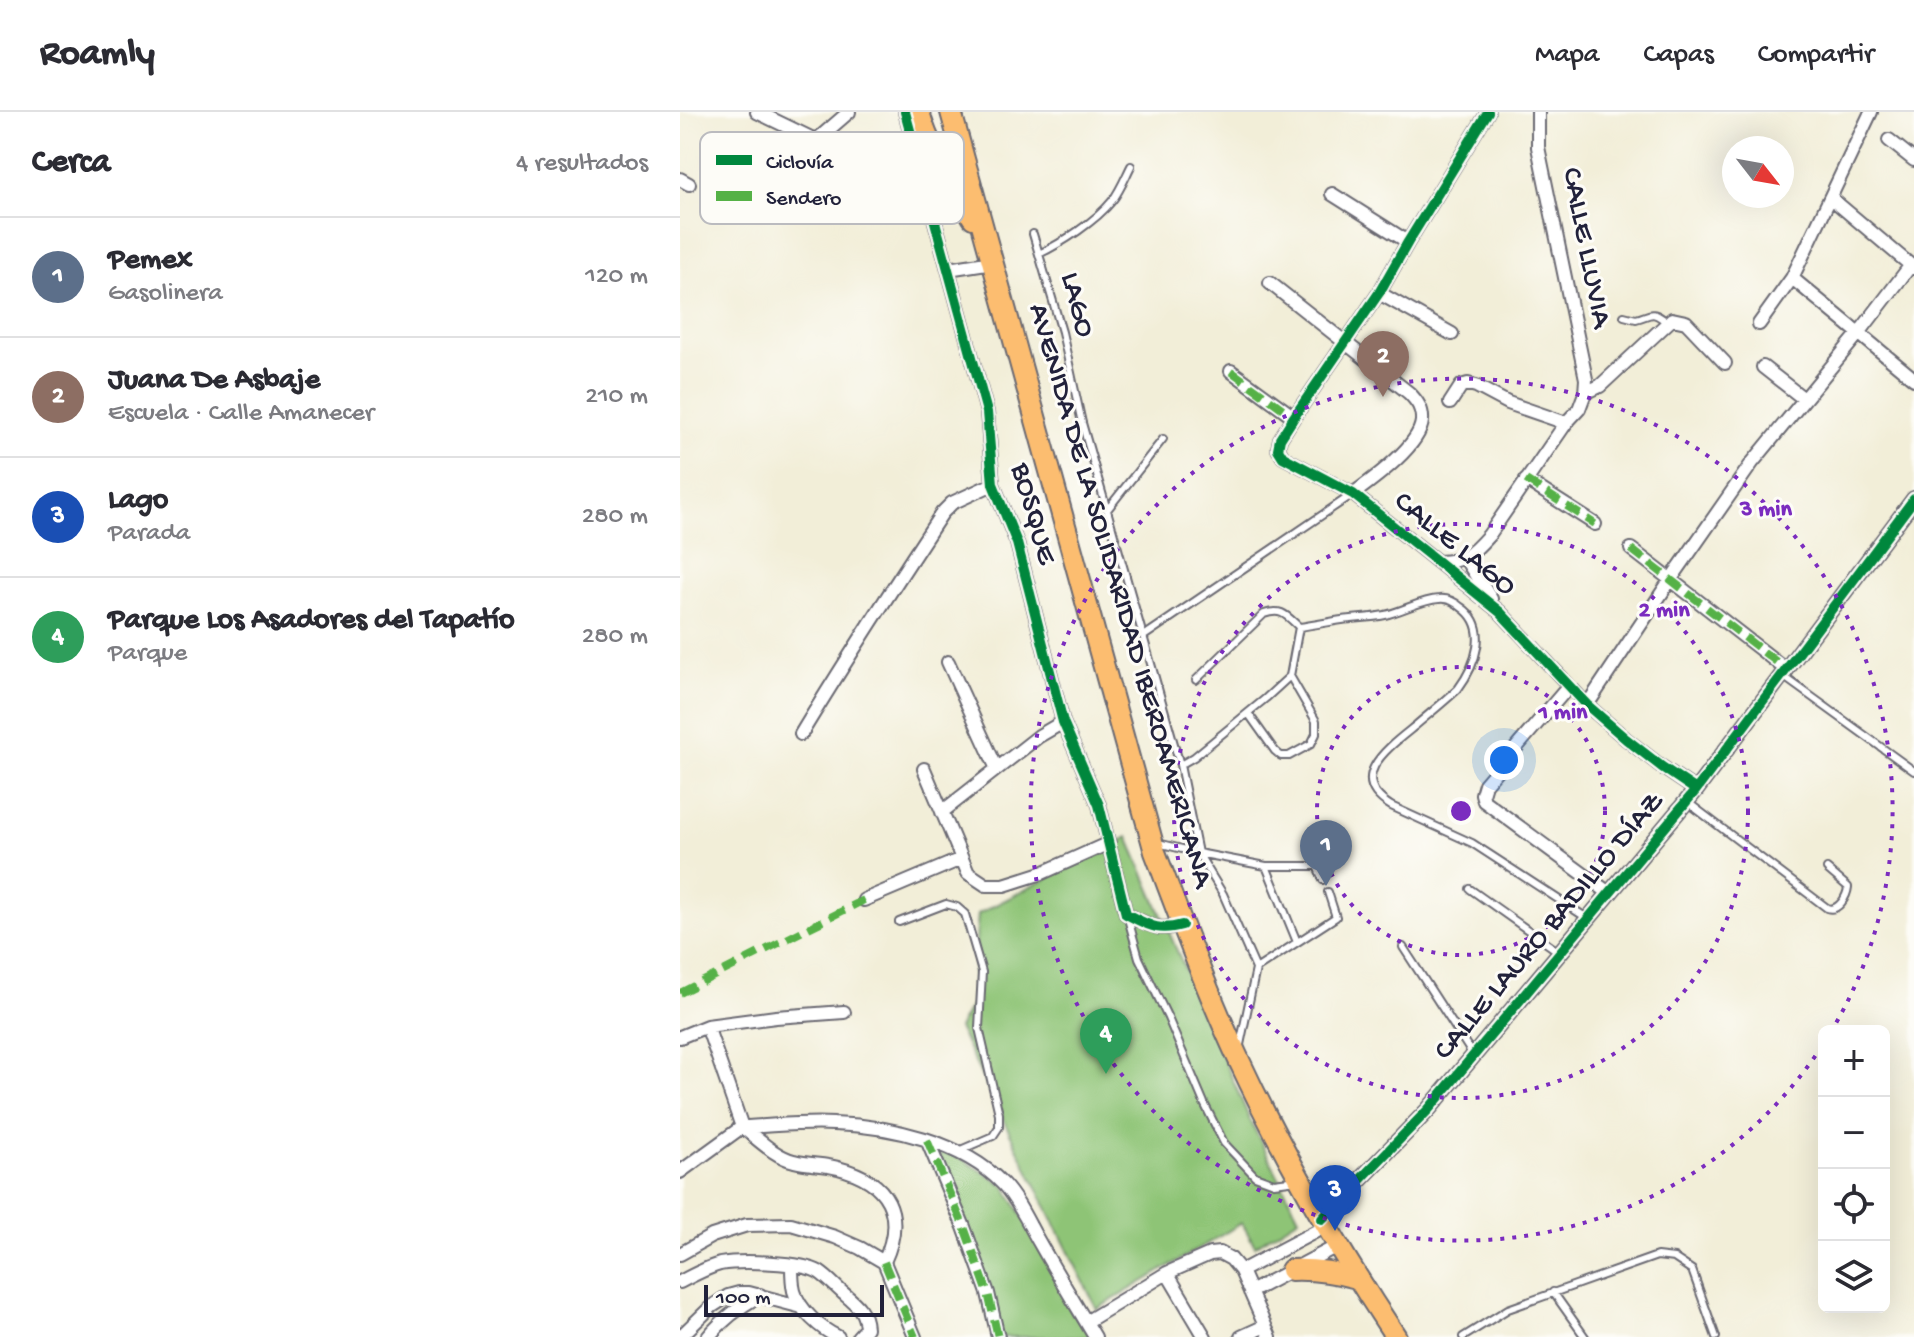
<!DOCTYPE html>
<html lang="es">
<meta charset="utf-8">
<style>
:root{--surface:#fff;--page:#f2f2f3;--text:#2b2b33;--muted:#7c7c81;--line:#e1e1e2;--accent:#111827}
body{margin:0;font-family:"Gochi Hand",sans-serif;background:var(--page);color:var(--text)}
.controls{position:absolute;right:24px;bottom:24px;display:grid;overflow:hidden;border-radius:12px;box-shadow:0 8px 32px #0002}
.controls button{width:72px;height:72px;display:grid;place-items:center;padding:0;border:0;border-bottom:2px solid var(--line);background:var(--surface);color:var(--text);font:40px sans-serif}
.compass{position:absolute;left:1042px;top:24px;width:72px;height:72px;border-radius:50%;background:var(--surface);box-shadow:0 8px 32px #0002;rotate:121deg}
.scale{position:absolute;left:24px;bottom:20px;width:180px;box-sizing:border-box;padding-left:8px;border:4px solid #22223b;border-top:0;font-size:22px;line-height:28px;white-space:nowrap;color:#22223b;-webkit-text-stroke:6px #fdfcf7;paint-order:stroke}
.you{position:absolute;left:824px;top:648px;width:28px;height:28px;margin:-20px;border:6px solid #fff;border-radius:50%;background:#1a73e8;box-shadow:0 0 0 12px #1a73e833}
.badge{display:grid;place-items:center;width:52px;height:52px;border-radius:50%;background:var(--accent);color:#fff;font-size:26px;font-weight:700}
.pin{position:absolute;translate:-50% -66px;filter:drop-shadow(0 2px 4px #0008)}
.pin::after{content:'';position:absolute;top:42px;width:28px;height:24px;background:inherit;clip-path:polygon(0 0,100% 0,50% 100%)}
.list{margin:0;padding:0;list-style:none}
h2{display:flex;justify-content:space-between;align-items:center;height:104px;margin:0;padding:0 32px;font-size:34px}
h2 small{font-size:26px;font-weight:400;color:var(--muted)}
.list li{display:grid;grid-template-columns:52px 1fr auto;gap:24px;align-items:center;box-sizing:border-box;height:120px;padding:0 32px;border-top:2px solid var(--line)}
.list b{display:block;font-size:30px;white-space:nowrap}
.list p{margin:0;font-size:26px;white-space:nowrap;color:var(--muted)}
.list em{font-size:26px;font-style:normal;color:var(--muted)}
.icon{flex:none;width:44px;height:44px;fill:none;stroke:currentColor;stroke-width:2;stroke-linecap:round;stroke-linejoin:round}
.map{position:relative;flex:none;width:1234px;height:1225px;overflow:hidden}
header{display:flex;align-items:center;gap:48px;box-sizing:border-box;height:112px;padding:0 40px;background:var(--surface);border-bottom:2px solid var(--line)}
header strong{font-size:38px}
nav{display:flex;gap:44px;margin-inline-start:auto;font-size:28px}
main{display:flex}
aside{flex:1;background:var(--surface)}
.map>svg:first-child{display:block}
.green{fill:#8ec476;stroke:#587358;stroke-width:2}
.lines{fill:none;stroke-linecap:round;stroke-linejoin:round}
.service-casing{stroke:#6b6972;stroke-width:10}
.minor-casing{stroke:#6b6972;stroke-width:16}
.tertiary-casing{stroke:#6b6972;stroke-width:18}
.trunk-casing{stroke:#6b6972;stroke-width:24}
.service{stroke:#fff;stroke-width:6}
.minor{stroke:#fff;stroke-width:12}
.tertiary{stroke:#fff;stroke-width:14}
.trunk{stroke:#fcbd6f;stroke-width:20}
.quiet{stroke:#55b146;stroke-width:8;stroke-dasharray:16 8;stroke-linecap:butt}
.cycleway-casing{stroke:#fdfcf7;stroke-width:15}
.cycleway{stroke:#00873e;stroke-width:10}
.ring{fill:none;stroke:#7b2cbf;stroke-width:4;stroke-dasharray:4 8}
.labels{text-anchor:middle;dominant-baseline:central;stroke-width:6;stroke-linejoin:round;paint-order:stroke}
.street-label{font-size:30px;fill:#22223b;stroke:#fdfcf7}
.key{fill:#fdfcf7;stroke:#bbbbbf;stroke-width:2}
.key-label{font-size:22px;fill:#22223b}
.centre{fill:#7b2cbf;stroke:#fdfcf7;stroke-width:4}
.ring-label{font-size:24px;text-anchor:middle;font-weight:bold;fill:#7b2cbf;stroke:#fdfcf7;stroke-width:6;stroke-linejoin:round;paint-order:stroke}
</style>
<header>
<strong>Roamly</strong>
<nav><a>Mapa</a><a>Capas</a><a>Compartir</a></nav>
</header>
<main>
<aside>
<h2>Cerca<small>4 resultados</small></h2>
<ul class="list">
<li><span class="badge" style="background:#5c6f8a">1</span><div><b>Pemex</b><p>Gasolinera</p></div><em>120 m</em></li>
<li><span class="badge" style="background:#8d6e63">2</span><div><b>Juana De Asbaje</b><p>Escuela · Calle Amanecer</p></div><em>210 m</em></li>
<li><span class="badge" style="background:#1a4fb4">3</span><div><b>Lago</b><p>Parada</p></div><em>280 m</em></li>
<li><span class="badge" style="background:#2e9e5b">4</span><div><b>Parque Los Asadores del Tapatío</b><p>Parque</p></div><em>280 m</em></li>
</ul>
</aside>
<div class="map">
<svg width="1234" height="1225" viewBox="0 0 1234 1225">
<rect width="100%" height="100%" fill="#fdfcf7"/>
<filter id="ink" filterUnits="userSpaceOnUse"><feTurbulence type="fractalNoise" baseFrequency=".0125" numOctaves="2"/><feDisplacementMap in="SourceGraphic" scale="16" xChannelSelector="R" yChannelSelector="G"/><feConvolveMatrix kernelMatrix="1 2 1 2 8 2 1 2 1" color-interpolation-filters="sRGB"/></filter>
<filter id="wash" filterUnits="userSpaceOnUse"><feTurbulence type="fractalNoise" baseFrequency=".006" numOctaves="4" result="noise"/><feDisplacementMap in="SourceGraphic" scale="32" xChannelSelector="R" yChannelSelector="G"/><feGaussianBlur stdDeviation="1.8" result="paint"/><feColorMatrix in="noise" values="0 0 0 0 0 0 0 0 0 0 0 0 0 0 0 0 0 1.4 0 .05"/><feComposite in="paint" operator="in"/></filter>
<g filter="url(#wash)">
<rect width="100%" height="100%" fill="#f2eed8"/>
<path class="green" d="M 448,725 L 570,1008 L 619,1106 L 575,1134 L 562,1111 L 417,1197 L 278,916 L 291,893 L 298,802 Z
M 256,1031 L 324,1073 L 415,1225 L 314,1225 Z"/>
</g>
<g filter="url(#ink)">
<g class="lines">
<g class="service-casing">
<path id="service" d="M 353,122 L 382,220 L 402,311 L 500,653 L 518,741 L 586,754 L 637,754 L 643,768
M 359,142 C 382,131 416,109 432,89 C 440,79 445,66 451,54
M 944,204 L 956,207 C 972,203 971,197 988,211
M 427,398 L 483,327
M 464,524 L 673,382
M 1103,564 L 1234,659
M 516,568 L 584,502 C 602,496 606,503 619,515
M 568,601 L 595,639 L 601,644 L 609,644 L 631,632 L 636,622 L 636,609 L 610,564
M 500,653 L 514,645 L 586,586 L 610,564 L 619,515 C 634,513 648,510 662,508 C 677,506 691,506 705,503 C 723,499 741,488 759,487 C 767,486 775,490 781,495 C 811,515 795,554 778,577 C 764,590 749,602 735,614 C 709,635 665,666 711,694 L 792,731 L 907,806
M 1006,689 L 1147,796 C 1158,800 1167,785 1168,775 L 1147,757
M 478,731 L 518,741 L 543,782 L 576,857 L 560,933
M 586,754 L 617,830
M 790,777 L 879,840
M 447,803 L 459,846 L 488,906 L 524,991 L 544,1031 L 575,1064 L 594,1071 L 617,1068
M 219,810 L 266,792 L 277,795 L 285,802 L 302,860 L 299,916 L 319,1002 L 319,1015 L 313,1024 L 278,1039
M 723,835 L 793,943
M 576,857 L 656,805 L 648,780
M 873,1180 L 905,1225
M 783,1225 L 828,1197 L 977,1144 L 994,1146 L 1012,1158 L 1036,1225"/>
</g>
<g class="minor-casing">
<path id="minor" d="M 77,0 L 135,28
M 225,0 L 307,300 L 313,372 L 337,431 L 383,610 L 419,693 L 446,802 C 469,813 477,820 502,813
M 808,0 L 728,130 L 699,181 L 614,305 L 600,327 L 598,337 L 603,345 L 673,382 L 758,450 L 820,500 L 907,593 L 946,627 L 982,655 L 1016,678
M 858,0 L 858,35 L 906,267 L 905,281
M 1209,28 L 1234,48
M 0,67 L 9,72
M 80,77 L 169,0
M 652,82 L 728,130
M 1151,86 L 1234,156
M 268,157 L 313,150
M 1112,166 L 1234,267
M 590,171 L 729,281 C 737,289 743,297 742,309 C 740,334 692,368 673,382
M 699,181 L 772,222
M 1079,212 L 1112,166 L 1191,0
M 1083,255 L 1124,287
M 551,259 L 614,305
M 770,291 L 781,274 L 788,272 L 796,274 L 828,291 L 886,311
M 846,368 L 915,412
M 951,437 L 1107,558
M 785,446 L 811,487
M 758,450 C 785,450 792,442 809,423 L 886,311 L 899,297 L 905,281 L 920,274 L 992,207 L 1006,210 L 1045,251
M 268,550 L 317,657
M 889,574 L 805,672 L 802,682 L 804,689 L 929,781
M 907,593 L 991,467 L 1072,351 L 1179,221 L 1231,153
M 121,622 C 166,548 214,474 262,401 L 272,391 L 313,372
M 244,657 L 288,761 L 306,773 L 324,773 L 362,761 L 429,731
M 262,700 L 359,624 L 383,610
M 184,788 L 281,747
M 27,914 L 62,1015
M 0,925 L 27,914 L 96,905 L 164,900
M 62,1015 C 92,1014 124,1010 154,1012 C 211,1014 283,1030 323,1072 C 338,1088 348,1111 359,1130 C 377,1162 396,1193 415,1225
M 62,1015 C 77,1026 95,1045 114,1049 C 129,1053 144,1052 158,1056 C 209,1069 226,1102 204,1150
M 247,1028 L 284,1115 L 308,1181 L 318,1225
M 0,1060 L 62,1015
M 0,1142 L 32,1124 L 67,1113 L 111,1112 L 155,1125 L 180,1136 L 204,1150 L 235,1225
M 112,1153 C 112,1161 112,1171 114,1179 C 119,1198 141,1217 158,1225
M 561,1159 L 646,1114
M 487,1161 L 525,1225
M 0,1170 C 13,1163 26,1156 40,1152 C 60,1148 122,1150 139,1160 C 148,1166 155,1174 163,1181 C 175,1191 185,1198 186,1216 L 178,1225
M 570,1180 L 657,1134
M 406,1210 L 487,1161 L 530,1142 L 540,1141 L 551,1147 L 561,1159 L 590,1225
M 0,1225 L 31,1195 L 48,1184 L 59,1181 L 69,1181 L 122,1195
M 28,1225 C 43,1207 59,1195 80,1183
M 561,1225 L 585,1214"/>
</g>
<g class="tertiary-casing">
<path id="tertiary" d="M 642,1107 L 748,998 L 1016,678 L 1234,387"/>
</g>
<g class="trunk-casing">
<path id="trunk" d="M 239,0 C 249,38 273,72 293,106
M 271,0 L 475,740 C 501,808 526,877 557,944 C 602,1041 657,1136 716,1225
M 611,1158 C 634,1157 654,1160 677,1166"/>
</g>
<use href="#service" class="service"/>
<use href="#minor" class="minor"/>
<use href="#tertiary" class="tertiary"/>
<use href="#trunk" class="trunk"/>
<path class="quiet" d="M 551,259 L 614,305
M 846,368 L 915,412
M 951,437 L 1107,558
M 0,881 L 184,788
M 247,1028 L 284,1115 L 308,1181 L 318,1225
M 204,1150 L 235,1225"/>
<g class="cycleway-casing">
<path id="cycleway" d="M 225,0 L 307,300 L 313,372 L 337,431 L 383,610 L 419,693 L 446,802 C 469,813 477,820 502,813
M 808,0 L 728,130 L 699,181 L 614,305 L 600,327 L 598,337 L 603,345 L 673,382 L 758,450 L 820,500 L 907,593 L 946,627 L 982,655 L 1016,678
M 642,1107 L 748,998 L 1016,678 L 1234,387"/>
</g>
<use href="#cycleway" class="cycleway"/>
</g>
</g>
<g class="ring">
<circle cx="781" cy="699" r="144"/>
<circle cx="781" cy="699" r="287"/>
<path d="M1142 934A431 431 0 1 1 1152 918"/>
</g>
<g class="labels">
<g class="street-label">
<text transform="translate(905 136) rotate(79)">CALLE LLUVIA</text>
<text transform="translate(396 193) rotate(75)">LAGO</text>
<text transform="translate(352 402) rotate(74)">BOSQUE</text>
<text transform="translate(774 433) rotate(39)">CALLE LAGO</text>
<text transform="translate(439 484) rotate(74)">AVENIDA DE LA SOLIDARIDAD IBEROAMERICANA</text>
<text transform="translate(870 815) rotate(-50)">CALLE LAURO BADILLO DÍAZ</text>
</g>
</g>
<rect x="20" y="20" width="264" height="92" rx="12" class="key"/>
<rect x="36" y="43" width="36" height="10" fill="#00873e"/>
<rect x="36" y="79" width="36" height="10" fill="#55b146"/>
<g class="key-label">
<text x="86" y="56">Ciclovía</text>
<text x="86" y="92">Sendero</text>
</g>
<circle cx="781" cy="699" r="12" class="centre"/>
<g class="ring-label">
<text x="1086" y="403">3 min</text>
<text x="984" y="504">2 min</text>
<text x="883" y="606">1 min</text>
</g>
</svg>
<div class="controls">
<button>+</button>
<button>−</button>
<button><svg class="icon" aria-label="locate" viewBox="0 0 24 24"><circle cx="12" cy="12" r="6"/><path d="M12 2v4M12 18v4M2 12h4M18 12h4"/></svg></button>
<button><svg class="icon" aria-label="layers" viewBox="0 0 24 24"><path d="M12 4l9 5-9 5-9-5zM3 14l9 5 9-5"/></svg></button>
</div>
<svg class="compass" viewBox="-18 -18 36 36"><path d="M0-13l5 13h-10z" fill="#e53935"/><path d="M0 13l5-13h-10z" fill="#7c7c81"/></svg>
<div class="scale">100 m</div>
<div class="you"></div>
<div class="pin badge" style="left:646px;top:774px;background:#5c6f8a">1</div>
<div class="pin badge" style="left:703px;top:285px;background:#8d6e63">2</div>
<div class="pin badge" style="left:655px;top:1119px;background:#1a4fb4">3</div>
<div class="pin badge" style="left:426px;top:962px;background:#2e9e5b">4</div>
</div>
</main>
